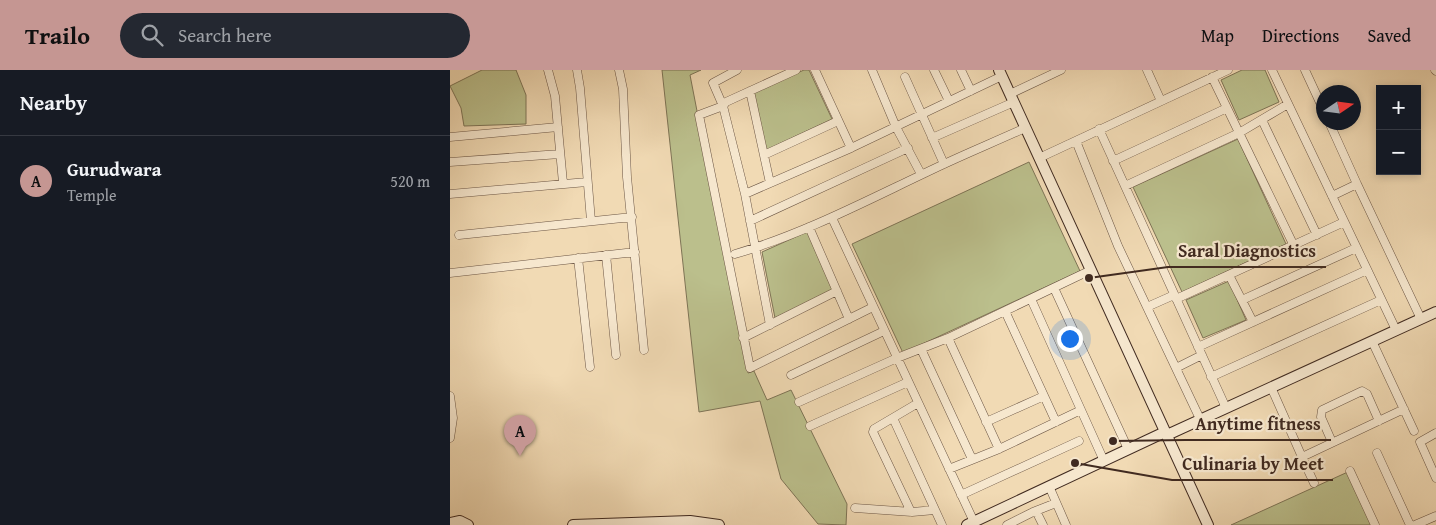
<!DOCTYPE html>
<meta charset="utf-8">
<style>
:root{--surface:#171b24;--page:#242831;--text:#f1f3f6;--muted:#9ea1a6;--line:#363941;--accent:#c59692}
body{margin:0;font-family:"Gentium Book Plus",serif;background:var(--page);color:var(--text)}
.controls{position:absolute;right:15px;top:15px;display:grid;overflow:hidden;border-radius:0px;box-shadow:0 2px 8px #0003}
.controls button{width:45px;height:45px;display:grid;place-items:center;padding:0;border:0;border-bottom:1px solid var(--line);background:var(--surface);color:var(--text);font:25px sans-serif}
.compass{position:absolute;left:866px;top:15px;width:45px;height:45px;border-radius:50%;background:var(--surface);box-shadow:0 2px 8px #0003;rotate:77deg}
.you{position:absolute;left:619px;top:268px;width:18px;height:18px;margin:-12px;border:4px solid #fff;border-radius:50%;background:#1a73e8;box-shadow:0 0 0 8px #1a73e833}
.badge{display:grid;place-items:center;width:32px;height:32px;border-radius:50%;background:var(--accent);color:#111;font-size:16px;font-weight:700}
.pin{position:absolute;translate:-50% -41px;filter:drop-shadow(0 1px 2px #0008)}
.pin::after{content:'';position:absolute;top:26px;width:18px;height:15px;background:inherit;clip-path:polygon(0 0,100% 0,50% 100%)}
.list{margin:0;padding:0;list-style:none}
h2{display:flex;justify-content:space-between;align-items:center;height:65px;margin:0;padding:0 20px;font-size:21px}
h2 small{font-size:16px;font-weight:400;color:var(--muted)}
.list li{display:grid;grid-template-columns:32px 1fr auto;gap:15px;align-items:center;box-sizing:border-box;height:90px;padding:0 20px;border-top:1px solid var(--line)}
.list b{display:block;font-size:19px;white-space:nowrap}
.list p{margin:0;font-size:16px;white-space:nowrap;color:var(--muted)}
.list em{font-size:16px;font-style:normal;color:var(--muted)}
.icon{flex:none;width:28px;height:28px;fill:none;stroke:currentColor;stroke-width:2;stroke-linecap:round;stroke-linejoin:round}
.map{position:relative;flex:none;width:986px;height:455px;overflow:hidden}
header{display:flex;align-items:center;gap:30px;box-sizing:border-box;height:70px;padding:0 25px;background:var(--accent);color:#111}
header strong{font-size:24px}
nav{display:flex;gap:28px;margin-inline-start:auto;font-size:18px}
.search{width:350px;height:45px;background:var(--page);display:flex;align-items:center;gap:12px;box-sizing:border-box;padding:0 18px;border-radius:28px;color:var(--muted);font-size:19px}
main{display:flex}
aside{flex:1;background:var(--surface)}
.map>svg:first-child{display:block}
.green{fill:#bbbf8c;stroke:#7e7456}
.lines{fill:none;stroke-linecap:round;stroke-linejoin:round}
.street-casing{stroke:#6c5645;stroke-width:9}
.secondary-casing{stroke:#402a20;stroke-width:12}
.street{stroke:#f6e7ce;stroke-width:8}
.secondary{stroke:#f6e7ce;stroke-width:10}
.leader{fill:none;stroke:#402a20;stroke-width:2}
.callout-dot{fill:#402a20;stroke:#f6e7ce;stroke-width:2}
.callout-label{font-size:18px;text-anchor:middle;font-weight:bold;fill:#402a20;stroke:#f6e7ce;stroke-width:4.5;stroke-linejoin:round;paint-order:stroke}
</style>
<header>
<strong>Trailo</strong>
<div class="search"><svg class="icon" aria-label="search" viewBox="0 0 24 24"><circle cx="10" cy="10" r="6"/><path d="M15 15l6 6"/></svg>Search here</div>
<nav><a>Map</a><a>Directions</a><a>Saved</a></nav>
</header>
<main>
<aside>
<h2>Nearby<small></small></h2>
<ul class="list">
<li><span class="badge">A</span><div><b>Gurudwara</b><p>Temple</p></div><em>520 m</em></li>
</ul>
</aside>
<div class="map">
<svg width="986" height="455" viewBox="0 0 986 455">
<rect width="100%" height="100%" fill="#f1dab4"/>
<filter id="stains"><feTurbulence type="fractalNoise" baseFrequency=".004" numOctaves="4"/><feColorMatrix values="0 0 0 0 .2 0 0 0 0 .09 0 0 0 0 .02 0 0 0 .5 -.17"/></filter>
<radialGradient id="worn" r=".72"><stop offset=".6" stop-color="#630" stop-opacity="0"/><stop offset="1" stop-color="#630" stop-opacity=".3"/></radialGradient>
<path class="green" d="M 32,0 L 66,0 L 76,25 L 76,54 L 14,56 L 11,38 L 0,16 Z
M 212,0 L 251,0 L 240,5 L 298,303 L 304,301 L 317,330 L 341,320 L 397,434 L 396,455 L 368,454 L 331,409 L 310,331 L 249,342 Z
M 354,0 L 359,0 L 382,49 L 316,80 L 303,23 Z
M 792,0 L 815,0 L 829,32 L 789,50 L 771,10 Z
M 788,69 L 836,174 L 732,222 L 683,117 Z
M 579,92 L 630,201 L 453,283 L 402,174 Z
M 359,161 L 385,219 L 325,248 L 312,182 Z
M 779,211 L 796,250 L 753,268 L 736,230 Z
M 900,401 L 925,455 L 781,455 Z"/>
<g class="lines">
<g class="street-casing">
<path id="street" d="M 98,0 L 105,26 L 113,113
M 127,0 L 130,18 L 141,151
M 169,0 L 173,19 L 177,107 L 194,280
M 287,0 L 263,13 L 273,36 L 249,45 L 300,298 L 423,237
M 365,0 L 401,78
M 422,0 L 446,57 L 471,104
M 484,0 L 499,31
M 511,0 L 521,21
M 697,0 L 711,31
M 822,0 L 946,260
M 855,0 L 874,41
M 985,0 L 986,1
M 455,7 L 494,94
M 762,7 L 844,176
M 300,21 L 320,113
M 560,24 L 611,0
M 812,50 L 867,165
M 879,52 L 907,114
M 649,59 L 776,338
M 0,67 L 108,57
M 482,68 L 564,32
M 626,71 L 668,176 L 751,351
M 314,85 L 388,51
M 589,88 L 778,0
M 663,91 L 777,38
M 0,92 L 110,84
M 675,116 L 789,63 L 838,34
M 0,124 L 137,112
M 295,124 L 401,78 L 552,6
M 882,126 L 907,114 L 971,249
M 382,148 L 524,452
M 300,151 L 458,78
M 359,157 L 399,249
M 9,165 L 182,147
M 285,184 C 350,165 410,134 471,105 C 505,88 540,74 575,58
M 156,185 L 166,285
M 128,188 L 140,297
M 0,203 L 185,182
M 779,205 L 803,252
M 604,218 L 678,379
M 581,229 L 654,391
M 726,229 L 894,152
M 792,230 L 906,178
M 697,237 L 724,225
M 555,241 L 606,352
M 320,255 L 295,124 L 273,36 L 276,32 L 346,0
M 293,268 L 387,221
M 498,268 L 549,379
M 922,271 L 964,361
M 748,277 L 917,200
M 471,279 L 522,389
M 726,298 L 752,285
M 341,305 L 434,261
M 761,307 L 931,230
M 821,317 L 852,387 L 954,339
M 0,326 L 3,348 L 0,368
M 349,332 L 447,288 L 498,268 L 641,200
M 443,348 L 492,455
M 536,352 L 594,326
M 360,356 L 458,312
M 986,363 L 970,372 L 986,408
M 882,372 L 871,347 L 872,340 L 912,321 L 917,324 L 929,351
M 927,383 L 960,455
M 852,387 L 864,413
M 499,399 L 549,379 L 631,340
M 900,401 L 925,455
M 599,416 L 616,455
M 511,425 L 629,371
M 405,438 L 462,442 L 485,440
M 461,442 L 423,362 L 424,359 L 468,333
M 583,442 L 606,433
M 557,455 L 583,442 L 587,443 L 593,455
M 965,455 L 986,446"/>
</g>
<g class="secondary-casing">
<path id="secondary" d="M 549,0 L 758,455
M 717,365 L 986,242
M 0,453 L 10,451 L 18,455
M 123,455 L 240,451 L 269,455
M 517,455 L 715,362"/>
</g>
<use href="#street" class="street"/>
<use href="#secondary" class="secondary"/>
</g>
<path class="leader" d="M639 208L718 197H876M663 371L735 370H881M625 393L722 410H883"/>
<g class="callout-dot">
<circle cx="639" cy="208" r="5"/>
<circle cx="663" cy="371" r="5"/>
<circle cx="625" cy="393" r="5"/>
</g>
<g class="callout-label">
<text x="797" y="187">Saral Diagnostics</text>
<text x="808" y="360">Anytime fitness</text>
<text x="803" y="400">Culinaria by Meet</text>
</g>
<rect width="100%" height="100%" filter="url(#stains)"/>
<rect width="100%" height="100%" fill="url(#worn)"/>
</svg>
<div class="controls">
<button>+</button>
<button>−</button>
</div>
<svg class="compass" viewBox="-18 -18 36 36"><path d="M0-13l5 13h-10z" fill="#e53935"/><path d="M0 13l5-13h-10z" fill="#9ea1a6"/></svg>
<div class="you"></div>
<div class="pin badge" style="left:70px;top:386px">A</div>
</div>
</main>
